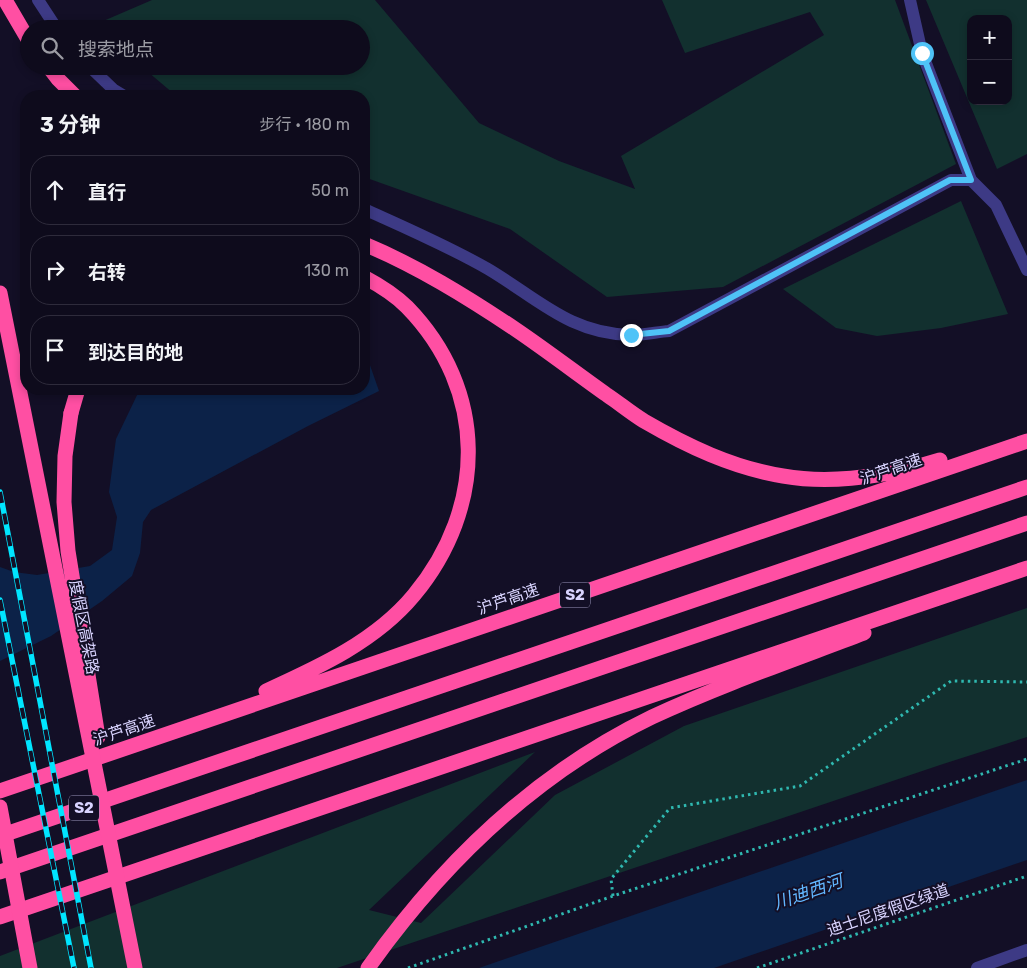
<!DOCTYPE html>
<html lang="zh">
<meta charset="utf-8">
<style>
:root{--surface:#0e0b1c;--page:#1c1929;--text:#f1f3f6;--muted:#9b9ba3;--line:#2e2b3b}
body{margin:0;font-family:Rubik,"Noto Sans SC",sans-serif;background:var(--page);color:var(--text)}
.controls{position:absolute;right:15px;top:15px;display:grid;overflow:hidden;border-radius:10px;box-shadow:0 2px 8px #0003}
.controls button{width:45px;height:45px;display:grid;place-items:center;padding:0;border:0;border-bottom:1px solid var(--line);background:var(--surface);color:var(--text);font:25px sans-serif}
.stop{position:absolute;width:15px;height:15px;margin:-11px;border:4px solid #4fc3f7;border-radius:50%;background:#fff}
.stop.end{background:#4fc3f7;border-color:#fff;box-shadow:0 1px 5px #0008}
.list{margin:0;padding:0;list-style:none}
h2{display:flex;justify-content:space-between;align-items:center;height:65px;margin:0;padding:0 20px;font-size:21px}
h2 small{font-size:16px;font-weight:400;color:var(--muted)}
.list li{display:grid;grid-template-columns:32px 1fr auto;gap:15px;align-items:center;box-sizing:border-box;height:70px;margin:0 10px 10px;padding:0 10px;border:1px solid var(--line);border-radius:20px}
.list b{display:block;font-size:19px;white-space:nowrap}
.list em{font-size:16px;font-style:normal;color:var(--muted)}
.icon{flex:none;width:28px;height:28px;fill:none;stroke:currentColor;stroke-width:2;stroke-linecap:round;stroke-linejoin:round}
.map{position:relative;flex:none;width:1027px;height:968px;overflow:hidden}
.search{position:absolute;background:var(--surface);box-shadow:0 2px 8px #0003;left:20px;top:20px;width:350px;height:55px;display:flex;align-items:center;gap:12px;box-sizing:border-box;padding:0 18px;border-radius:28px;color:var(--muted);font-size:19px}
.panel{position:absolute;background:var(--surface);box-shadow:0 2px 8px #0003;left:20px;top:90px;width:350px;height:305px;border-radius:20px}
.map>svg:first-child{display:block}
.green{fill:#12302f;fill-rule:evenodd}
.water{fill:#0c2248}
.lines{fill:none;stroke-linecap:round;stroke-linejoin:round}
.path{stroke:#2fb8b0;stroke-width:3;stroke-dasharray:2.5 4;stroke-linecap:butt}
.minor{stroke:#3d3a85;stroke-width:12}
.highway{stroke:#ff4fa3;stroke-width:15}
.rail-casing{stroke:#00e5ff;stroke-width:5.5}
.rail{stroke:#130f26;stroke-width:4;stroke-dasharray:11;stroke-linecap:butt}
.highway-bridge{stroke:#ff4fa3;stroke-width:15}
.route{stroke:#4fc3f7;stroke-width:6}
.labels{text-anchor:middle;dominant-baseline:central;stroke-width:4;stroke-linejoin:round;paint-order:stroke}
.shield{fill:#130f26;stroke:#9e99be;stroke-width:1}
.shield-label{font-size:15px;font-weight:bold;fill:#d9d4ff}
.street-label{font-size:16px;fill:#d9d4ff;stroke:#130f26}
.water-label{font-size:18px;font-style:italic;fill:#62b6ff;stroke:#130f26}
</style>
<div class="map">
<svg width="1027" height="968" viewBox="0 0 1027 968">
<rect width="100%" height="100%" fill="#130f26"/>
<path class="green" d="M 152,0 L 375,0 L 479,123 L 559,161 L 635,189 L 621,156 L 824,35 L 810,12 L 685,53 L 662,0 L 895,0 L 956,164 L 723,287 L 607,297 L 510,229 L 364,177 L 364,96 L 178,96 L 174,94 L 141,66 L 361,66 L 361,29 L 98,29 L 94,25 Z
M 926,0 L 1027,0 L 1027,154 L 997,169 ZM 971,19 L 1008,19 L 1008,101 L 971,101 Z
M 961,201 L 1008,314 L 941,328 L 877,336 L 836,328 L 783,289 Z
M 1027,608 L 1027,737 L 940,765 L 337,968 L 0,968 L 0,956 L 535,752 L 369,910 L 421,923 L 555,795 L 684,726 Z"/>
<path class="water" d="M 364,348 L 379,391 L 308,426 L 151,510 L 143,522 L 140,553 L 132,576 L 102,601 L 51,636 L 0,661 L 0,567 L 14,572 L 37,575 L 90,566 L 112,550 L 117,517 L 109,492 L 116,439 L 140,389 L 364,389 Z
M 1027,780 L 1027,860 L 714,968 L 479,968 Z"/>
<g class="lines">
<path class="path" d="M 613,896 L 611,879 L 670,808 L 800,786 L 951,681 L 1027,682
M 408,968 L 613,896 L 1027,759
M 757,968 L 1027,876"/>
<path class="minor" d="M 38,0 L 57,29
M 910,0 L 922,53 L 971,180
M 89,66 L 114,90 L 124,96
M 364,209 C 406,228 448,246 488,269 C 537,298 570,334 631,335 C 644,335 657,332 669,331 L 951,180 L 971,180 L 996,205 L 1027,270
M 977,968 L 1027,950"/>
<path class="highway" d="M 5,0 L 29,41
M 48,66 L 58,79 L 75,96
M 364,244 C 417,266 467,297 515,329 C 546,350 576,373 607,395 C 619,403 631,413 644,421 C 687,446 733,468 783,476 C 834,485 891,475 940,460
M 71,413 L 78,389
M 266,691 C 319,667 376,641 414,595 C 487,507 488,390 407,307 C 395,295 379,285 364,277
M 0,791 L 1027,441
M 0,836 L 1027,487
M 0,872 L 1027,523
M 0,917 L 1027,568
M 368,968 C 442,864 536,773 652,717 C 721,685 793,660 864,633"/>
<g class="rail-casing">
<path id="rail" d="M 0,492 L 91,968
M 0,600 L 74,968"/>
</g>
<use href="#rail" class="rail"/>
<path class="highway-bridge" d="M 0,293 L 135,968
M 71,413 L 65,456 L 64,502 L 68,551 L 98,737
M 0,807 L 30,968"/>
</g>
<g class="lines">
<path class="route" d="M 631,335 L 669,331 L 950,180 L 971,180 L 922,53"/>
</g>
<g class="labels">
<g class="shield">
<rect x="560" y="582.5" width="30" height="25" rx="4"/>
<rect x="69" y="795.5" width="30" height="25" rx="4"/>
</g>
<g class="shield-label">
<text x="575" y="595">S2</text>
<text x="84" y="808">S2</text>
</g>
<g class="street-label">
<text transform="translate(891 469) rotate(-19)">沪芦高速</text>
<text transform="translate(508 599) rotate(-19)">沪芦高速</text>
<text transform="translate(84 627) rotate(79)">度假区高架路</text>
<text transform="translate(124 730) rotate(-19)">沪芦高速</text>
<text transform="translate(888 910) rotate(-19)">迪士尼度假区绿道</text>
</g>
<g class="water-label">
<text transform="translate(808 892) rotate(-19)">川迪西河</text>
</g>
</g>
</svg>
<div class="controls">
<button>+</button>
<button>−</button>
</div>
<div class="stop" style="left:922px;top:53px"></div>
<div class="stop end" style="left:631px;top:335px"></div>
<div class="search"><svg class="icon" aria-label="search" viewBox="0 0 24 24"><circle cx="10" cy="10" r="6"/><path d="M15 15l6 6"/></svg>搜索地点</div>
<section class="panel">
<h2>3 分钟<small>步行 · 180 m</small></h2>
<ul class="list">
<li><svg class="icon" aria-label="ahead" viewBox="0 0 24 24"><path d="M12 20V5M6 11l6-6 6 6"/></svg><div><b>直行</b></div><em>50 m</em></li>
<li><svg class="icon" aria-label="right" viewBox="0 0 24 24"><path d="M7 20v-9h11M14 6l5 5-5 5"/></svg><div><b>右转</b></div><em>130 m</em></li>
<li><svg class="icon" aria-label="arrive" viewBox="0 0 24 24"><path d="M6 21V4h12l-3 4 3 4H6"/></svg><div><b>到达目的地</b></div></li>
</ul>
</section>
</div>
